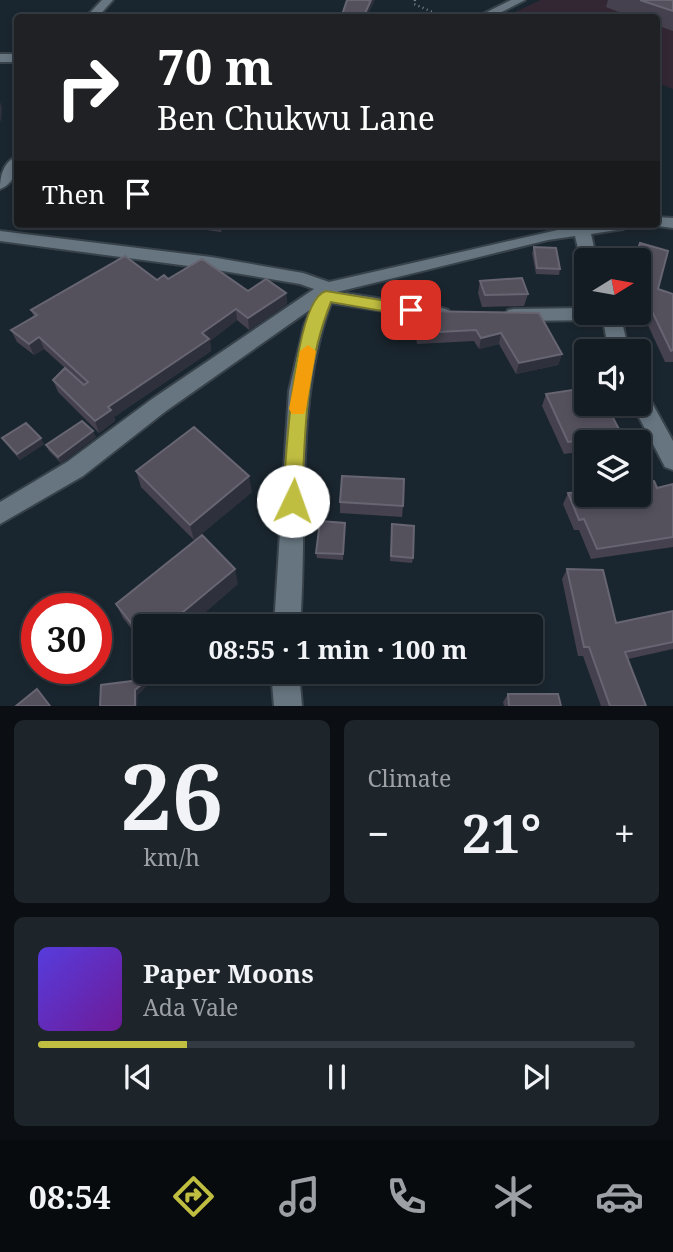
<!DOCTYPE html>
<html lang="en">
<head>
<meta charset="utf-8">
<style>
	body { margin:0; font-family:"Noto Serif",serif; background:#1d252b; color:#f1f3f6; height:100vh; display:flex; flex-direction:column; font-size:26px; white-space:nowrap }
	* { box-sizing:border-box; margin:0 }
	p { font-size:23px; color:#9da1a6 }
	.icon { flex:none; width:38px; height:38px; fill:none; stroke:currentColor; stroke-width:2; stroke-linecap:round; stroke-linejoin:round }
	.map { position:relative; height:706px; overflow:hidden }
	.panel { display:flex; flex-direction:column; gap:14px; padding:14px; background:#0b0f13; flex:1 }
	.panel>* { flex:none }
	.guide { position:absolute; left:14px; top:14px; width:646px; height:214px; border-radius:7px; box-shadow:0 4px 10px #0003,0 0 0 2px #333a41; background:#202124; color:#fff; overflow:hidden }
	.needle { width:46px; rotate:79deg }
	.tools { position:absolute; left:574px; top:248px; display:grid; gap:14px }
	.tools a { display:grid; place-items:center; width:77px; height:77px; border-radius:7px; background:#141c23; box-shadow:0 4px 10px #0003,0 0 0 2px #333a41; font-size:35px }
	.speed { position:absolute; left:21px; top:593px; display:flex; gap:14px; font-size:35px; font-weight:700; text-align:center }
	.speed>* { display:grid; place-content:center; width:91px; height:91px; border-radius:50%; background:#141c23; box-shadow:0 4px 10px #0003,0 0 0 2px #333a41; line-height:1 }
	.speed .limit { border:10px solid #d22; background:#fff; color:#111 }
	.pin { position:absolute; display:grid; place-items:center; width:60px; height:60px; color:#fff; margin:-30px; border-radius:14px; box-shadow:0 4px 10px #0006 }
	.me { position:absolute; width:77px; margin:-38px; rotate:3deg; stroke-linejoin:round; filter:drop-shadow(0 0 5px #0008) }
	.turn { display:flex; align-items:center; gap:24px; height:147px; padding:0 28px; font-size:32px }
	.turn .icon { width:91px; height:91px; stroke-width:2.5 }
	.turn b { display:block; font-size:49px; line-height:60px }
	.then { display:flex; align-items:center; height:66px; padding:0 28px; background:#0003; gap:14px; font-size:26px }
	.big { font-size:52px; font-weight:700; line-height:1.1 }
	.panel .card { flex:1; display:flex; flex-direction:column; justify-content:center; gap:10px; min-width:0; padding:0 24px; border-radius:10px; background:#1d252b }
	.panel .dial { align-items:center; gap:0 }
	.dial b { font-size:91px; line-height:1 }
	.song { display:flex; align-items:center; gap:21px }
	.cover { width:84px; height:84px; border-radius:10px; background:linear-gradient(135deg,hsl(250 70% 55%),hsl(280 70% 35%)) }
	.played { height:7px; border-radius:4px; background:linear-gradient(90deg,#c0be41 25%,#333a41 25%) }
	.keys { display:flex; justify-content:space-around; direction:ltr }
	.heat { display:flex; justify-content:space-between; align-items:center; font-size:38px; direction:ltr }
	.panel .tiles { flex:1; display:grid; gap:14px; grid-template-columns:1fr 1fr }
	.card:last-child { grid-column:span 2 }
	.trip { position:absolute; left:133px; top:614px; width:410px; height:70px; border-radius:7px; background:#141c23; box-shadow:0 4px 10px #0003,0 0 0 2px #333a41; font-weight:700; line-height:70px; text-align:center }
	.tab-bar { display:flex; height:112px; justify-content:space-around; align-items:center; background:#080b0e; color:#9da1a6 }
	.tab-bar .icon { width:49px; height:49px }
	.tab-bar .active { color:#c0be41 }
	.tab-bar b { font-size:32px; color:#f1f3f6 }
	.map>svg:first-child { display:block }
	.industrial { fill:#332734 }
	.lines { fill:none; stroke-linecap:round; stroke-linejoin:round }
	.street-casing { stroke:#38424a; stroke-width:4 }
	.path { stroke:#7a838b; stroke-width:2.5; stroke-dasharray:1 3.5; stroke-linecap:butt }
	.street { fill:#667580; fill-rule:evenodd }
	.wall { fill:#45414e }
	.shaded-wall { fill:#2e303b }
	.building { fill:#54515d; stroke:#676571; stroke-width:2 }
	.route { fill:#c0be41; stroke:#7d7c2a; stroke-width:2 }
	.slow { fill:#f59e0b }
</style>
</head>
<body>
<div class="map">
<svg width="673" height="706" viewBox="0 0 673 706">
	<rect width="100%" height="100%" fill="#1a262f"/>
	<path class="industrial" d="M541,0H673V89L656,82V18H502Z"/>
	<g class="lines">
		<defs>
			<path id="street" d="M102,0H113L97,18H85Z
				M511,0H525L490,18H475Z
				M0,54H18V62H0Z
				M18,156C18,169 14,184 0,189C0,175 4,161 18,156Z
				M656,217L673,218V228L650,225L656,224Z
				M569,224H631L623,229L591,234L597,261H586V266L581,261L575,236L548,240L337,292L442,308L448,310L451,314L448,318L442,320L331,303C294,401 308,522 300,626H274L289,391L304,326L311,309L166,411L83,476L0,524V502L67,462L152,399L314,289L300,284L211,269L0,241V231L211,257L303,273L329,282L571,227Z
				M586,308V313H620L629,352H609L603,320L514,321L508,320L505,315L508,310L514,309Z
				M639,390L646,392L673,441V470L665,467L632,404H639Z
				M271,672H299L302,706H274Z"/>
		</defs>
		<use href="#street" class="street-casing"/>
		<path class="path" d="M415,0L414,4L446,18"/>
		<use href="#street" class="street"/>
	</g>
	<path class="wall" d="M608,0H673V31L656,25V18H634L606,7Z
		M198,224H225L221,232L198,229Z
		M640,243L658,289L673,294V362H665L646,321L628,316L629,313H639V261H633Z
		M534,247L560,269L559,275L536,274L532,253Z
		M168,279L248,291L286,293L287,304L249,330L237,320L210,341L211,351L114,417L115,421L99,433L58,392L53,380L65,368L44,349L34,355L17,342L11,330L34,317L31,310L157,280Z
		M480,281L528,294L524,306L482,307L478,293Z
		M414,311L539,313L562,354L558,365L516,374L499,344L479,349L474,341L417,344L413,322Z
		M546,394L591,413L622,435L618,443H586V451L564,454L542,406Z
		M96,437L61,463L49,451L46,445Z
		M2,438L44,444L20,460L6,444Z
		M136,471L252,492L194,540L141,487Z
		M673,484V547L591,559L579,530H574L563,504L568,493L657,488Z
		M340,502L403,506L402,517L340,513Z
		M345,523L343,560L317,558L316,553Z
		M392,524L413,558L412,563L390,561Z
		M567,569L616,623L673,611V649L628,659L646,706H601L583,656H578L562,579Z
		M238,584L189,626H145V646L123,618L116,604Z
		M508,694L561,706H504L503,702Z"/>
	<path class="shaded-wall" d="M371,0H375L366,18H363Z
		M0,101L2,108L1,123L0,119Z
		M220,224H225L221,232Z
		M286,293L287,304L249,330L248,318Z
		M236,309L237,320L210,341L211,351L114,417L115,421L99,433L95,421L108,407L202,333Z
		M501,333L499,344L479,349L481,338Z
		M39,337L44,349L34,355L29,344Z
		M562,354L558,365L516,374L519,363Z
		M93,431L96,437L61,463L58,457Z
		M41,438L44,444L20,460L17,454Z
		M249,476L252,492L194,540L190,525Z
		M235,569L238,584L189,626H166Z
		M148,679L150,683L138,695L137,706H135V690Z"/>
	<path class="building" d="M347,0H371L363,18H341Z
		M640,0H673V11Z
		M365,15L408,17L364,18Z
		M640,243L668,251L658,289L673,294V350L671,351L651,309L639,306V283L641,274H639V261H634Z
		M534,247L556,248L560,269L537,268Z
		M125,256L157,280L164,275L168,279L202,259L248,291L266,279L286,293L248,318L236,309L202,333L209,339L108,407L111,410L95,421L53,380L65,368L84,385L88,382L39,337L29,344L11,330L37,315L31,310Z
		M522,278L528,294L485,295L480,281Z
		M414,311L539,313L562,354L519,363L501,333L481,338L476,330L419,333Z
		M579,389L591,413L609,410L622,435L568,442L546,394Z
		M82,421L93,431L58,457L46,445Z
		M26,423L41,438L17,454L2,438Z
		M194,427L249,476L190,525L136,471Z
		M342,476L404,479L403,506L340,502Z
		M654,481L657,488L673,484V537L597,549L584,519L579,520L568,493L586,491V495H639V483Z
		M320,521L345,523L343,554L316,553Z
		M392,524L414,526L413,558L391,556Z
		M202,535L235,569L166,626H145V641L116,604Z
		M567,569L603,570L616,623L673,611V642L625,652L646,706H610L589,647H584Z
		M148,679L135,690V706H100L101,685Z
		M37,689L50,706H16Z
		M508,694H558L561,706H509Z"/>
	<path class="route" d="M326,291L411,305L419,310L411,316L331,302C305,366 305,434 302,501L299,507L293,510L286,507L283,501C285,469 293,300 326,291Z"/>
	<path class="slow" d="M308,345L316,351L306,409L304,414H292L289,409L300,351Z"/>
</svg>
<div class="tools">
<a><svg class="needle" viewBox="-14 -14 28 28"><path d="M0-13l5 13h-10z" fill="#e53935"/><path d="M0 13l5-13h-10z" fill="#9da1a6"/></svg></a>
<a><svg class="icon" aria-label="sound" viewBox="0 0 24 24"><path d="M4 9h4l5-4v14l-5-4H4zM17 9q2 3 0 6"/></svg></a>
<a><svg class="icon" aria-label="layers" viewBox="0 0 24 24"><path d="M12 4l9 5-9 5-9-5zM3 14l9 5 9-5"/></svg></a>
</div>
<div class="speed"><div class="limit">30</div></div>
<div class="pin" style="left:411px;top:310px;background:#d93025"><svg class="icon" aria-label="arrive" viewBox="0 0 24 24"><path d="M6 21V4h12l-3 4 3 4H6"/></svg></div>
<svg class="me" style="left:293px;top:501px" viewBox="-20 -20 40 40"><circle r="19" fill="#fff"/><path d="M0-13L10 11 0 6-10 11z" fill="#c0be41"/></svg>
<div class="trip">08:55 · 1 min · 100 m</div>
<div class="guide">
<div class="turn"><svg class="icon" aria-label="right" viewBox="0 0 24 24"><path d="M7 20v-9h11M14 6l5 5-5 5"/></svg><div><b>70 m</b>Ben Chukwu Lane</div></div>
<div class="then">Then<svg class="icon" aria-label="arrive" viewBox="0 0 24 24"><path d="M6 21V4h12l-3 4 3 4H6"/></svg></div>
</div>
</div>
<section class="panel">
<div class="tiles">
<div class="card dial"><b>26</b><p>km/h</p></div>
<div class="card"><p>Climate</p>
<div class="heat"><a>−</a><b class="big">21°</b><a>+</a></div>
</div>
<div class="card">
<div class="song"><i class="cover"></i><div><b>Paper Moons</b><p>Ada Vale</p></div></div>
<div class="played"></div>
<div class="keys"><svg class="icon" aria-label="previous" viewBox="0 0 24 24"><path d="M18 5L8 12l10 7zM5 5v14"/></svg><svg class="icon" aria-label="pause" viewBox="0 0 24 24"><path d="M8 5v14M16 5v14"/></svg><svg class="icon" aria-label="next" viewBox="0 0 24 24"><path d="M6 5l10 7-10 7zM19 5v14"/></svg></div>
</div>
</div>
</section>
<nav class="tab-bar">
<b>08:54</b>
<svg class="icon active" aria-label="directions" viewBox="0 0 24 24"><path d="M12 3l9 9-9 9-9-9zM9 14v-3h6M13 9l2 2-2 2"/></svg>
<svg class="icon" aria-label="music" viewBox="0 0 24 24"><path d="M9 18V5l10-2v13"/><circle cx="6" cy="18" r="3"/><circle cx="16" cy="16" r="3"/></svg>
<svg class="icon" aria-label="phone" viewBox="0 0 24 24"><path d="M5 4h4l2 5-3 2q2 4 5 5l2-3 5 2v4C11 20 4 13 5 4z"/></svg>
<svg class="icon" aria-label="climate" viewBox="0 0 24 24"><path d="M12 3v18M4 7l16 10M4 17L20 7"/></svg>
<svg class="icon" aria-label="car" viewBox="0 0 24 24"><path d="M5 17H2v-5l4-1 3-4h7l3 4 3 1v5h-3M9 17h6M6 11h13"/><circle cx="7" cy="17" r="2"/><circle cx="17" cy="17" r="2"/></svg>
</nav>
</body>
</html>
